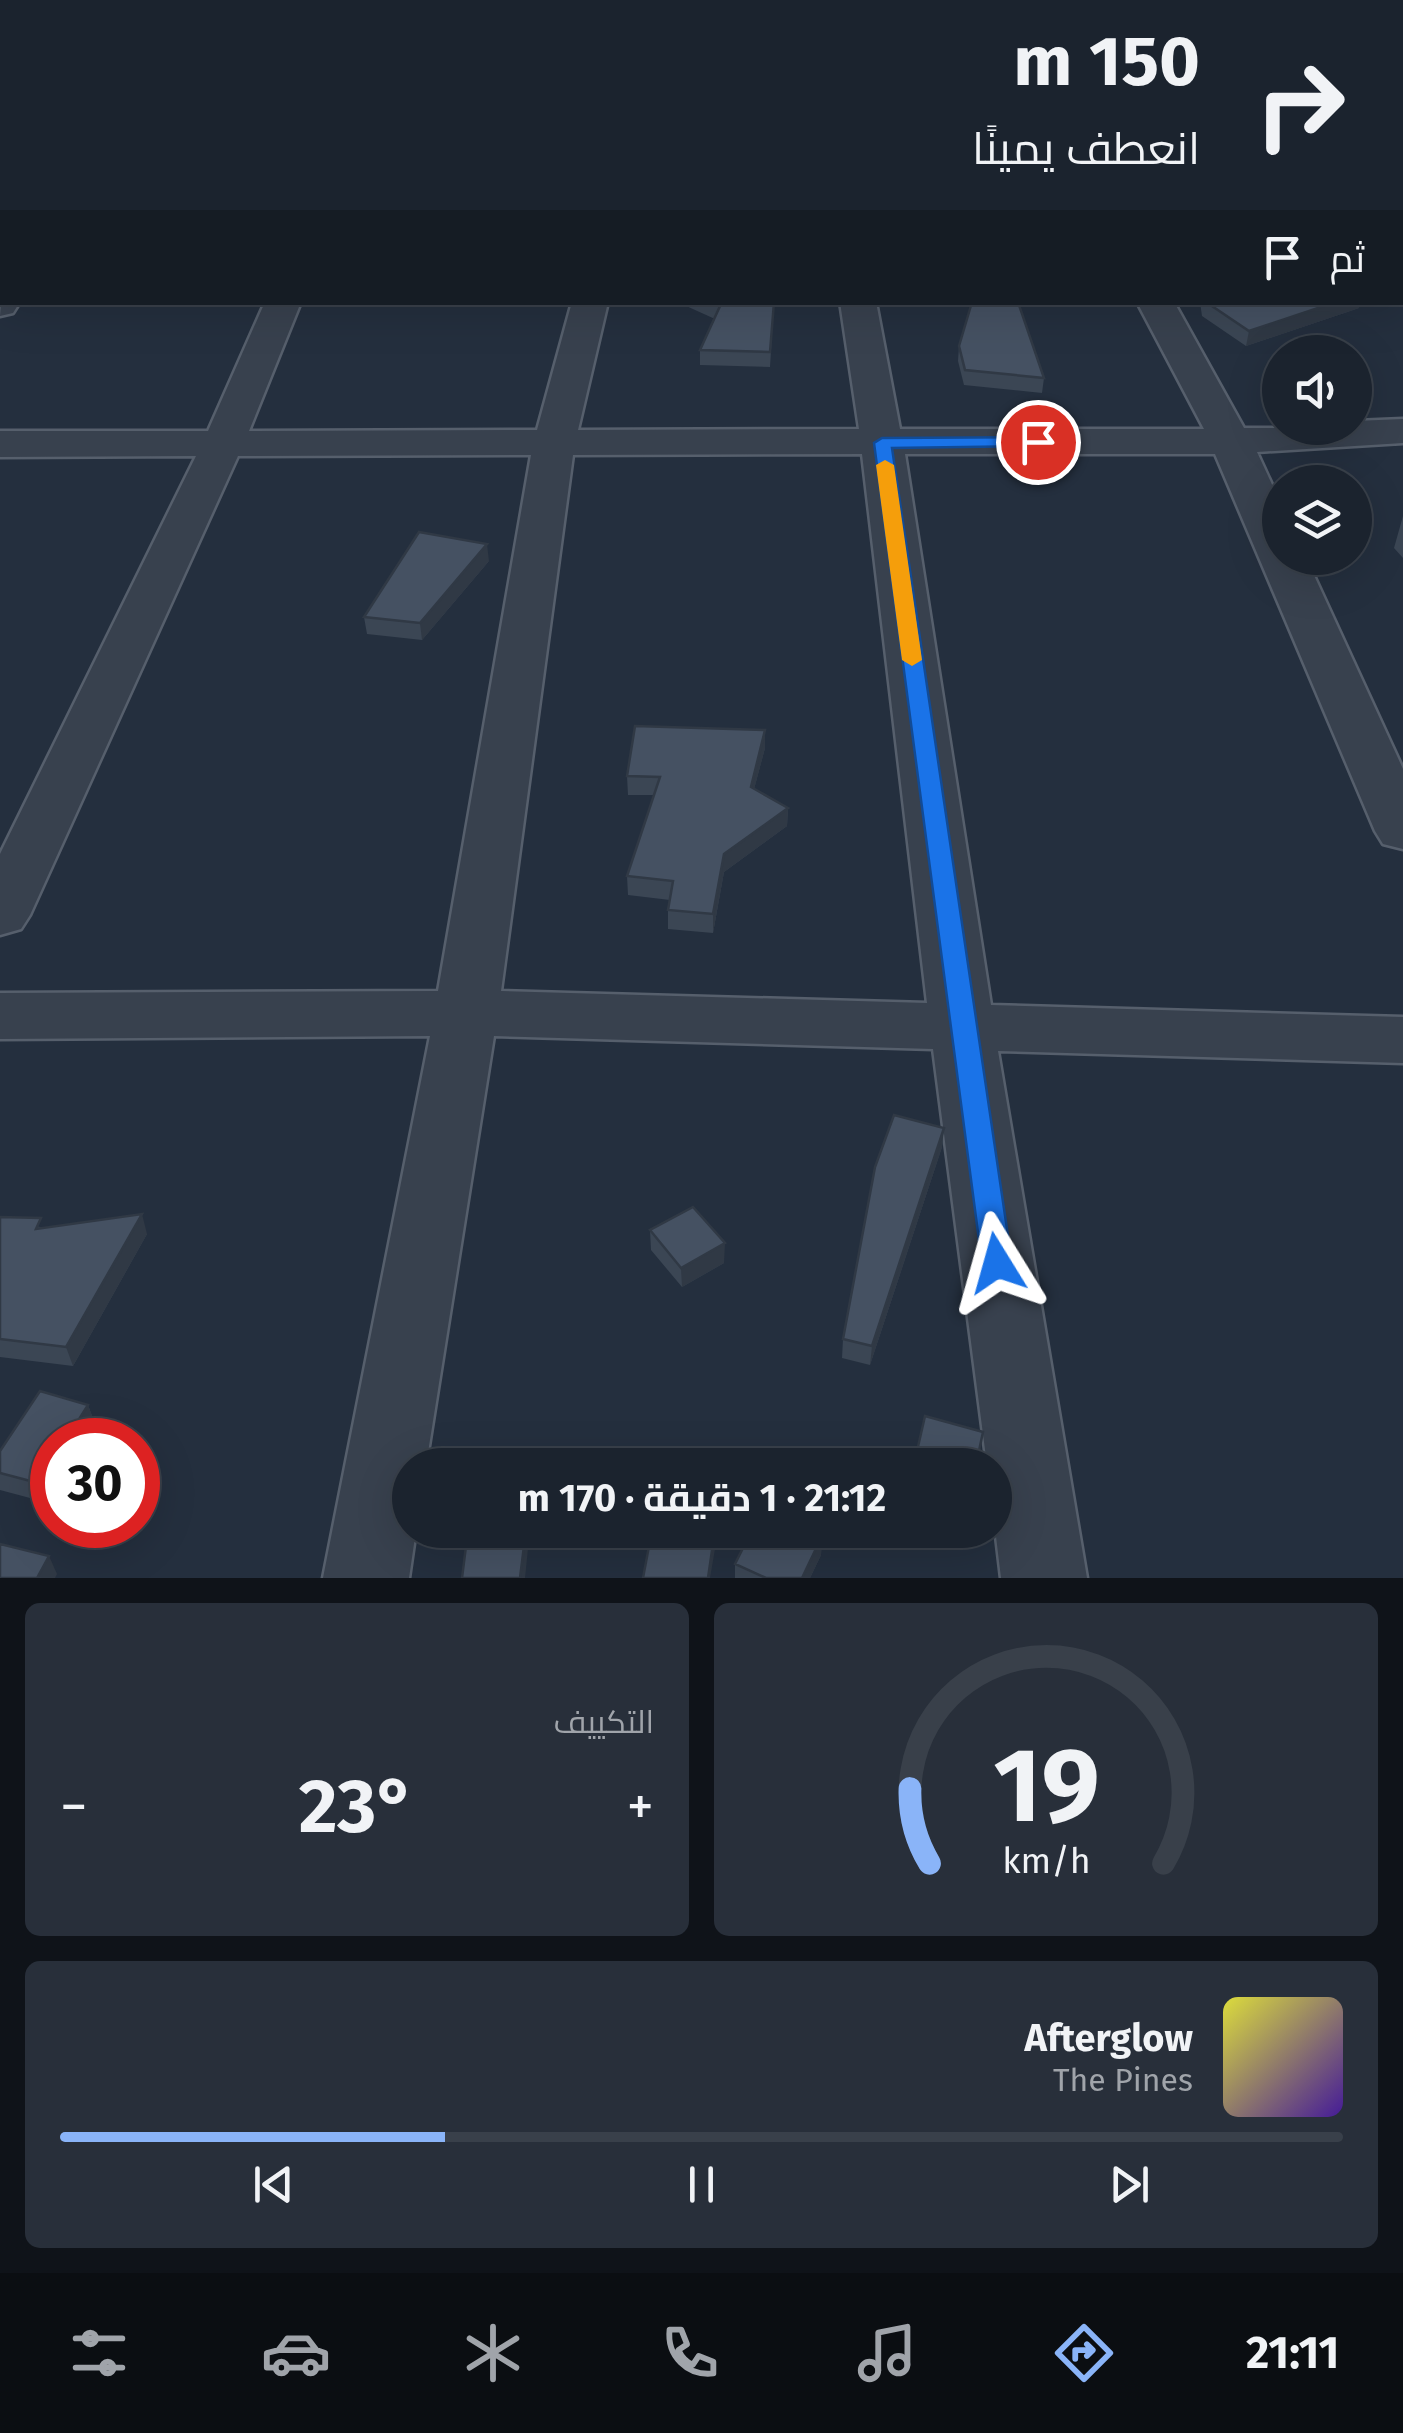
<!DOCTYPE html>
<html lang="ar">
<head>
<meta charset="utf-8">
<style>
	body { margin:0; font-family:"Fira Sans",Cairo,sans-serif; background:#282f3a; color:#f1f3f6; direction:rtl; height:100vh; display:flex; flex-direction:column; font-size:38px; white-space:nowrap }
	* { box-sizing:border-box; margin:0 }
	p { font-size:32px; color:#a0a4aa }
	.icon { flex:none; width:55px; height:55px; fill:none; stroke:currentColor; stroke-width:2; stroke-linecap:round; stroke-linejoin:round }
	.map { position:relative; height:1578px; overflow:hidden; direction:ltr }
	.details { display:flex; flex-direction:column; gap:25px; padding:25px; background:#0f1319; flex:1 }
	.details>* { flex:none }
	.top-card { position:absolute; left:0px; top:0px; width:1405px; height:305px; box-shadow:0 10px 40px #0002,0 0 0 2px #39404a; direction:rtl; background:#1b232e; color:#f1f3f6; overflow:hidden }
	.fabs { position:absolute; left:1262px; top:335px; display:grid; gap:20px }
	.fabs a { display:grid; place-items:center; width:110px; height:110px; border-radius:50%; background:#1b232e; box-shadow:0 10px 40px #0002,0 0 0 2px #39404a; font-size:50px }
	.speed { position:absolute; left:30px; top:1418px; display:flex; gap:20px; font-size:50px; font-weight:700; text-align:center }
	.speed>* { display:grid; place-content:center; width:130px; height:130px; border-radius:50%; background:#1b232e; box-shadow:0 10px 40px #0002,0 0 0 2px #39404a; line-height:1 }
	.speed .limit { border:15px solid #d22; background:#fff; color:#111 }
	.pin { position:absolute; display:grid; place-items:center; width:85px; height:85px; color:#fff; margin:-42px; border:5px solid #fff; border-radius:50%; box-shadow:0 2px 10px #0007 }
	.me { position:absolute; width:110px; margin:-55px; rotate:352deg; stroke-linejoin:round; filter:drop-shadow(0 0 8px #0008) }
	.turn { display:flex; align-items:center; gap:35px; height:210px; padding:0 40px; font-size:45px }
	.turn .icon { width:130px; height:130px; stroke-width:2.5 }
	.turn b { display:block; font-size:70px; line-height:85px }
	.then { display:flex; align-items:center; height:95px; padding:0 40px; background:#0003; gap:20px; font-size:38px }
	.big { font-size:75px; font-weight:700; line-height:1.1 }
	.details .tile { flex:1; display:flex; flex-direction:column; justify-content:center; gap:15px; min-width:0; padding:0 35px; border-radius:15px; background:#282f3a }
	.details .dial { align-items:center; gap:0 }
	.dial svg { height:260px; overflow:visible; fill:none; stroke:#39404a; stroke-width:7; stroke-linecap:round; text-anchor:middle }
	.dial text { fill:#f1f3f6; stroke:none }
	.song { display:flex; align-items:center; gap:30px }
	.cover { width:120px; height:120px; border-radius:15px; background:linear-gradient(135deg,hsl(60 70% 55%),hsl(260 70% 35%)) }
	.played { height:10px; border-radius:5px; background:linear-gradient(90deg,#8ab4f8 30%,#39404a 30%) }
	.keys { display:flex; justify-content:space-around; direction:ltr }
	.heat { display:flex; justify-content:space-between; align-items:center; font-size:55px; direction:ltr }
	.details .tiles { flex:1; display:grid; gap:25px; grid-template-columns:1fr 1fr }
	.tile:last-child { grid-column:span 2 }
	.trip { position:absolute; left:392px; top:1448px; width:620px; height:100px; border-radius:50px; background:#1b232e; box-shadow:0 10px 40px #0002,0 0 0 2px #39404a; font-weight:700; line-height:100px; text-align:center; direction:rtl }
	.tab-bar { display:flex; height:160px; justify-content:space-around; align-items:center; background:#0b0e12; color:#a0a4aa }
	.tab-bar .icon { width:70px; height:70px }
	.tab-bar .current { color:#8ab4f8 }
	.tab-bar b { font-size:45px; color:#f1f3f6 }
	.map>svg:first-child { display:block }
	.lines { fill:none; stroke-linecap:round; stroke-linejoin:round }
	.minor-casing { stroke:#565f6c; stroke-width:5 }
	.major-casing { stroke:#414a57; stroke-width:5 }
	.minor { fill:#38414e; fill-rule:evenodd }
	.major { fill:#56606e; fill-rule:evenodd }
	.wall { fill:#3b4654 }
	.shaded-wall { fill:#303945 }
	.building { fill:#455162; stroke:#303945; stroke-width:2.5 }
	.route { fill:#1a73e8; stroke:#114b97; stroke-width:2.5 }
	.slow { fill:#f59e0b }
</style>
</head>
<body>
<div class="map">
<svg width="1403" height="1578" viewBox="0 0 1403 1578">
	<rect width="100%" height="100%" fill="#242f3e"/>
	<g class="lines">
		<defs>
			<path id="minor" d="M433,0H657L658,1L434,2Z
				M837,0H861L862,2H837Z
				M1073,0H1097L1098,2H1073Z
				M1402,131H1403V149H1402Z
				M0,153H2V171H0Z
				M2,291V302H20L13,313L0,316Z
				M265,302H301L249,431L537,430L572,302H608L578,430L859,429L840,302H876L900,429H1204L1137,302H1174L1244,428H1355V421L1403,419V443L1257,452L1280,502V558H1306L1403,769V849L1383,844L1375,831L1215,454H905L991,1005L1403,1017V1063L998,1051L1087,1578H1001L995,1528V1465H987L933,1049L494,1036L426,1465H410V1530H416L409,1578H323L430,1036L0,1039V993L438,991L531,455L238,456L30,915L21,929L0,935V854L196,456L0,457V431H208ZM862,454L927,1003L501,991L573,455Z"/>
			<path id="major" d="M631,0H661L663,2H632Z
				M1402,263H1403V285H1402Z"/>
		</defs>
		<use href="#minor" class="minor-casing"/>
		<use href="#major" class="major-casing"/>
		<use href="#minor" class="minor"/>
		<use href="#major" class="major"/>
	</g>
	<path class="wall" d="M684,302H774L770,367L700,365V350L715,319L684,305Z
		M1200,302H1360L1359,308L1246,346L1202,316Z
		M959,346L1044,378L1042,393L964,385L958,361Z
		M1403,516V558L1394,548Z
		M489,561L422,640L367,634L364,617Z
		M765,730V748L754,789L788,808L787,826L724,872L713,933L668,929V910L670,900L628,895L627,876L654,795H628L627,776Z
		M944,1128L942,1147L870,1365L842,1358L843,1339Z
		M0,1217L44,1228L147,1234L73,1366L0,1357Z
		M650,1230L724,1263L682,1287L651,1250Z
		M88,1405L95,1424L52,1440V1491L45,1502L0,1490V1451Z
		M822,1536L821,1555L810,1578H735V1564Z"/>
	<path class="shaded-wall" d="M211,0H226L223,2H209Z
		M1336,302H1360L1359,308L1246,346L1249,331Z
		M487,544L489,561L422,640L420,623Z
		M765,730V748L750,805L751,787Z
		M788,808L787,826L724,872L713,933V914L724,854Z
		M944,1128L942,1147L870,1365L872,1346Z
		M142,1214L147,1234L73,1366L66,1347Z
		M725,1243L724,1263L682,1287L681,1268Z
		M88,1405L95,1424L85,1440H66Z
		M52,1460V1491L45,1502L38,1483Z
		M526,1530H528L529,1539L525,1578H520Z
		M715,1530V1549L710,1578H708Z
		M822,1536L821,1555L810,1578H802Z
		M49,1556L57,1574L55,1578H37Z"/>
	<path class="building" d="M0,0H211L209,2H2V26H0Z
		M311,0H490L489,2H312Z
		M1148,0H1370L1378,2H1149Z
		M712,302H774L770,352L700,350L720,306Z
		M972,302H1018L1044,378L965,370L959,346Z
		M1206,302H1336L1249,331Z
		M419,532L487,544L420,623L364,617Z
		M635,726L765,730L751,787L788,808L724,854L713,914L668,910L673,881L627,876L660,777L627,776Z
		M894,1115L944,1128L872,1346L843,1339L875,1167Z
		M693,1207L725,1243L681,1268L650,1230Z
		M142,1214L66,1347L0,1339V1217L41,1218L36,1229Z
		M40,1391L88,1405L66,1440H52V1460L38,1483L0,1473V1451Z
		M925,1416L983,1432L976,1465L914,1464Z
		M468,1530H526L520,1578H462Z
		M652,1530H715L708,1578H643Z
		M752,1530H809L822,1536L802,1578H766L735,1564Z
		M0,1544L49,1556L37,1578H0Z"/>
	<path class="route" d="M1038,437L1044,438V446L892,448L1012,1263L1008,1271L997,1275L987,1271L982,1263L874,443L882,438Z"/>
	<path class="slow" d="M885,460L894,465L922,660L912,666L902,660L876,465Z"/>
</svg>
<div class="fabs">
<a><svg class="icon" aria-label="sound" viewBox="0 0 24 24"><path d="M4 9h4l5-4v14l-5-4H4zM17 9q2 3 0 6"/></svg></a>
<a><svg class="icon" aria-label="layers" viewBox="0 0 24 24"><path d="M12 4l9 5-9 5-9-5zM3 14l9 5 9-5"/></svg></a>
</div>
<div class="speed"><div class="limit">30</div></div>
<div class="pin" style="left:1038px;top:442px;background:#d93025"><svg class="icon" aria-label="arrive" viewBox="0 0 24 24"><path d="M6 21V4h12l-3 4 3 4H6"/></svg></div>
<svg class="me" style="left:997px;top:1263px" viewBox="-20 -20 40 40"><path d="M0-17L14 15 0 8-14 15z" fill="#1a73e8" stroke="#fff" stroke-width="4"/></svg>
<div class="trip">21:12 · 1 دقيقة · 170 m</div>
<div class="top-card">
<div class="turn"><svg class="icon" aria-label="right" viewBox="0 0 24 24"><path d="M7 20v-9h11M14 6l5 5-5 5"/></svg><div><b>150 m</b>انعطف يمينًا</div></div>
<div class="then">ثم<svg class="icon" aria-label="arrive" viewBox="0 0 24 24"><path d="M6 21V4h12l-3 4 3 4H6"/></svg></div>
</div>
</div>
<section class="details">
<div class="tiles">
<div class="tile dial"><svg viewBox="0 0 100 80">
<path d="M14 69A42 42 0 1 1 86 69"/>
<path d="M14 69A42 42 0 0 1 8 46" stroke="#8ab4f8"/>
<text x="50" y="56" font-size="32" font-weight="700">19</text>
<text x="50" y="72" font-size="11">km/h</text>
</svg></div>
<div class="tile"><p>التكييف</p>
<div class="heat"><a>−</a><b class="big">23°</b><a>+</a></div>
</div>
<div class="tile">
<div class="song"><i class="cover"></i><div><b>Afterglow</b><p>The Pines</p></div></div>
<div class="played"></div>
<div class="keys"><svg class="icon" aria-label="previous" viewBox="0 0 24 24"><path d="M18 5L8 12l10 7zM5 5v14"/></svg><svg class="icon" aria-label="pause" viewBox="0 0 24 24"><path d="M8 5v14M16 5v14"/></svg><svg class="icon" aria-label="next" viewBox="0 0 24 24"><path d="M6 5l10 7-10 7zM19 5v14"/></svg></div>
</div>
</div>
</section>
<nav class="tab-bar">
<b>21:11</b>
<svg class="icon current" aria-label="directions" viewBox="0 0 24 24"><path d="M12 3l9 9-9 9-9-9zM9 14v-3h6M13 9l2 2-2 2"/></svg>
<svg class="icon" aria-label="music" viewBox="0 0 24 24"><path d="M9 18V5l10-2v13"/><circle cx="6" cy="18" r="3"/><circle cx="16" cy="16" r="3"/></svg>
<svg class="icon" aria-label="phone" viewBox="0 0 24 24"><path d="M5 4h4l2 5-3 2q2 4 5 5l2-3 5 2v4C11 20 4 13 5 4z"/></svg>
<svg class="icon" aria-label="climate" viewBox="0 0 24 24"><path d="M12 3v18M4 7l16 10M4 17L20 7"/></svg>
<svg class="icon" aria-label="car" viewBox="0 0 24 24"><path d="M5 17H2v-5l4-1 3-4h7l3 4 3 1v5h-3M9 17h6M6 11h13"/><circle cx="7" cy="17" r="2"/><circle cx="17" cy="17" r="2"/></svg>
<svg class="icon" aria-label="filters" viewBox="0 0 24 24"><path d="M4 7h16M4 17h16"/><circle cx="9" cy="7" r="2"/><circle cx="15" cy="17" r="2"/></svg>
</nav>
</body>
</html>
